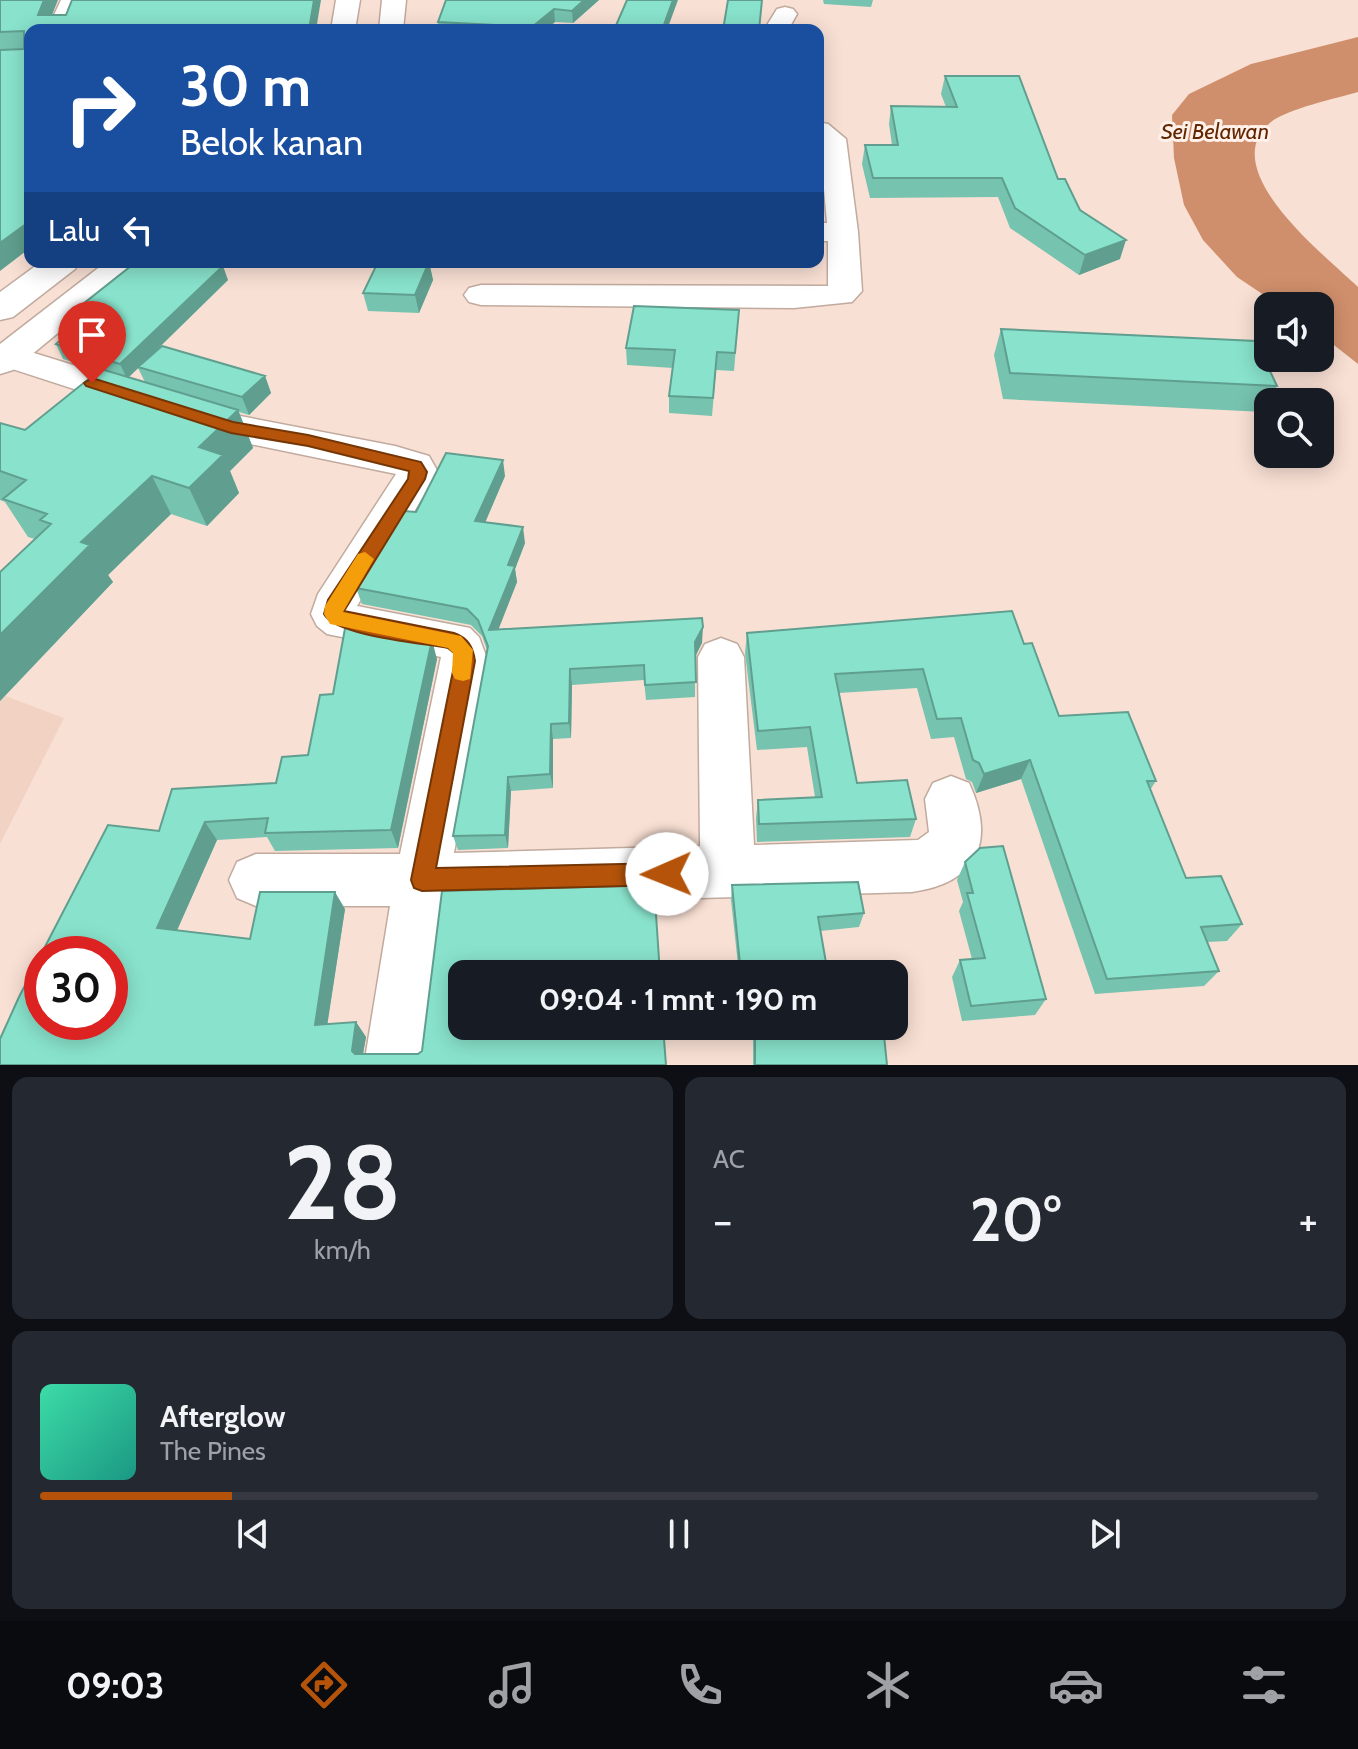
<!DOCTYPE html>
<html lang="id">
<head>
<meta charset="utf-8">
<style>
	body { margin:0; font-family:Cabin,sans-serif; background:#242831; color:#f1f3f6; height:100vh; display:flex; flex-direction:column; font-size:30px; white-space:nowrap }
	* { box-sizing:border-box; margin:0 }
	p { font-size:26px; color:#9ea1a6 }
	.icon { flex:none; width:44px; height:44px; fill:none; stroke:currentColor; stroke-width:2; stroke-linecap:round; stroke-linejoin:round }
	.map { position:relative; height:1065px; overflow:hidden }
	.sheet { display:flex; flex-direction:column; gap:12px; padding:12px; background:#0d0f14; flex:1 }
	.sheet>* { flex:none }
	.top-card { position:absolute; left:24px; top:24px; width:800px; height:244px; border-radius:16px; box-shadow:0 4px 20px #0003; background:#1a4fa0; color:#fff; overflow:hidden }
	.controls { position:absolute; left:1254px; top:292px; display:grid; gap:16px }
	.controls a { display:grid; place-items:center; width:80px; height:80px; border-radius:16px; background:#171b24; box-shadow:0 4px 20px #0003; font-size:40px }
	.speed { position:absolute; left:24px; top:936px; display:flex; gap:16px; font-size:40px; font-weight:700; text-align:center }
	.speed>* { display:grid; place-content:center; width:104px; height:104px; border-radius:50%; background:#171b24; box-shadow:0 4px 20px #0003; line-height:1 }
	.speed .limit { border:12px solid #d22; background:#fff; color:#111 }
	.pin { position:absolute; display:grid; place-items:center; width:68px; height:68px; color:#fff; margin:-82px -34px; border-radius:50% 50% 50% 0; rotate:-45deg; box-shadow:0 0 8px #0007 }
	.pin .icon { rotate:45deg }
	.me { position:absolute; width:88px; margin:-44px; rotate:269deg; stroke-linejoin:round; filter:drop-shadow(0 0 6px #0008) }
	.turn { display:flex; align-items:center; gap:28px; height:168px; padding:0 24px; font-size:36px }
	.turn .icon { width:104px; height:104px; stroke-width:2.5 }
	.turn b { display:block; font-size:56px; line-height:68px }
	.then { display:flex; align-items:center; height:76px; padding:0 24px; background:#0003; gap:16px; font-size:30px }
	.big { font-size:60px; font-weight:800; line-height:1.1 }
	.sheet .card { flex:1; display:flex; flex-direction:column; justify-content:center; gap:12px; min-width:0; padding:0 28px; border-radius:16px; background:#242831 }
	.sheet .dial { align-items:center; gap:0 }
	.dial b { font-size:104px; line-height:1 }
	.song { display:flex; align-items:center; gap:24px }
	.cover { width:96px; height:96px; border-radius:12px; background:linear-gradient(135deg,hsl(160 70% 55%),hsl(170 70% 35%)) }
	.played { height:8px; border-radius:4px; background:linear-gradient(90deg,#b45309 15%,#363941 15%) }
	.keys { display:flex; justify-content:space-around; direction:ltr }
	.heat { display:flex; justify-content:space-between; align-items:center; font-size:44px; direction:ltr }
	.sheet .tiles { flex:1; display:grid; gap:12px; grid-template-columns:1fr 1fr }
	.card:last-child { grid-column:span 2 }
	.trip { position:absolute; left:448px; top:960px; width:460px; height:80px; border-radius:16px; background:#171b24; box-shadow:0 4px 20px #0003; font-weight:800; line-height:80px; text-align:center }
	.dock { display:flex; height:128px; justify-content:space-around; align-items:center; background:#090b0e; color:#9ea1a6 }
	.dock .icon { width:56px; height:56px }
	.dock .selected { color:#b45309 }
	.dock b { font-size:36px; color:#f1f3f6 }
	.map>svg:first-child { display:block }
	.built { fill:#f2d3c3 }
	.water { fill:#d08f6c }
	.lines { fill:none; stroke-linecap:round; stroke-linejoin:round }
	.minor-casing { stroke:#c1aa9e; stroke-width:3 }
	.major-casing { stroke:#c1aa9e; stroke-width:3 }
	.minor { fill:#fff; fill-rule:evenodd }
	.major { fill:#fff; fill-rule:evenodd }
	.wall { fill:#76c3af; fill-rule:evenodd }
	.shaded-wall { fill:#609f8f }
	.building { fill:#89e3cc; stroke:#609f8f; stroke-width:2; fill-rule:evenodd }
	.route { fill:#b45309; stroke:#753606; stroke-width:2 }
	.slow { fill:#f59e0b }
	.labels { text-anchor:middle; stroke-width:6; stroke-linejoin:round; paint-order:stroke }
	.far-water-label { font-size:22px; font-style:italic; fill:#632700; stroke:#fff0e9 }
</style>
</head>
<body>
<div class="map">
<svg width="1358" height="1065" viewBox="0 0 1358 1065">
	<rect width="100%" height="100%" fill="#f9e0d4"/>
	<path class="built" d="M0,694L64,718L0,844Z"/>
	<path class="water" d="M1358,37V92C1337,98 1287,109 1271,122C1213,169 1326,256 1358,287V364L1320,334V306H1280L1237,277L1203,240L1184,205L1174,158L1172,115L1189,94L1251,64Z"/>
	<g class="lines">
		<defs>
			<path id="minor" d="M61,0H83L71,30H47Z
				M785,7L793,9L797,14L788,30H764L777,9Z
				M818,122L828,124L846,139L858,232L862,291L852,302L794,308L481,305L469,302L464,295L469,288L481,285L828,286V241H818V223H827Z
				M8,345L235,415L395,446L429,456L438,472L357,606L470,628L479,637L488,661L454,853L700,846L698,657L705,644L721,638L737,644L744,657L754,845L918,840L929,832L925,799L933,783L951,776L969,783C996,841 978,883 912,892L446,905L426,1065H364L390,906H256L237,898L229,880L237,862L256,854H400L441,657L327,634L317,626L311,614L318,594L396,474L231,440L0,365V347Z"/>
			<path id="major" d="M336,0H360L355,30H331Z
				M382,0H406L403,30H379Z
				M41,262H80L75,269L13,317L0,320V292Z
				M106,262H144L13,370L0,374V344Z"/>
		</defs>
		<use href="#minor" class="minor-casing"/>
		<use href="#major" class="major-casing"/>
		<use href="#minor" class="minor"/>
		<use href="#major" class="major"/>
	</g>
	<path class="wall" d="M0,0L52,15H66L321,0L30,30L0,271Z
		M446,0H599L573,23L555,22L545,30H439L438,22Z
		M823,0H873L871,7L824,4Z
		M945,76L1058,179L1080,210L1120,259L1079,275L1010,228L998,197L870,198L862,164L865,145H892L889,124L891,106L946,107L941,94Z
		M429,262L433,280L419,313L368,311L363,293Z
		M228,280L148,358L265,376L271,393L249,415L239,412L253,448L230,471L239,493L207,526L171,514L108,575L113,582L0,701V572L35,539L28,537L5,502L0,500V423L25,430L99,370L63,359L56,344L89,316L83,304ZM138,368L145,382L128,377Z
		M739,310L734,371L716,370L712,416L669,413V396L673,368L627,365L626,348Z
		M1001,329L1277,386L1264,412L1003,399L994,355Z
		M505,476L485,522L525,543L515,569L517,582L498,629L702,643L695,656V697L646,700L644,680L572,685L571,738L553,739V788L511,791L508,848L458,850L453,836L487,650L482,636L471,625L362,604L356,588L416,512Z
		M747,633L1024,644L1059,716L1156,781L1150,790L1186,878L1242,924L1227,941L1207,942L1219,971L1204,986L1095,994L1021,779L976,793L972,782L966,779L954,737L931,739L917,688L839,693L857,783L916,819L910,837L757,842L756,819L758,800L815,797L807,747L757,750L745,653Z
		M437,659L398,848L275,851L267,837L217,840L177,930L250,939L345,909L327,1024L356,1022L366,1037L363,1054L666,1065H0L159,831L276,783L308,755L333,694Z
		M965,862L1046,999L1035,1015L962,1021L952,977L960,960L972,959L959,911L963,902L957,880Z
		M732,885L864,913L859,927L820,931L828,974H739L731,900Z
		M753,1026H883L887,1065H753Z"/>
	<path class="shaded-wall" d="M44,0H58L46,30L38,15Z
		M314,0H321L316,30H309Z
		M584,0H599L573,23L572,11Z
		M673,0H678L667,30H662Z
		M554,9L555,22L545,30H532V27Z
		M30,221V248L0,271V243Z
		M1126,240L1120,259L1079,275L1085,255Z
		M429,262L433,280L419,313L415,295Z
		M223,266L228,280L127,379L120,364Z
		M265,376L271,393L249,415L242,397Z
		M238,410L253,448L230,471L239,493L207,526L189,488L199,447Z
		M503,460L505,476L479,537L475,521Z
		M152,476L171,514L108,575L113,582L0,701V635L81,542Z
		M523,527L525,543L515,569L517,582L492,646L489,630L508,565Z
		M703,627L702,643L695,657V642Z
		M432,640L437,659L398,848L391,830Z
		M570,669L572,685L571,738L569,723Z
		M551,724L553,739V788L550,774Z
		M1030,760L1021,779L976,793L984,774Z
		M508,777L511,791L508,848L505,835Z
		M205,822L217,840L171,944L157,928Z
		M335,892L345,909L325,1040L315,1025Z
		M356,1022L366,1037L361,1065L352,1051Z"/>
	<path class="building" d="M0,0H44L38,15H66L72,0H314L309,30H30V221L0,243V50L24,49V31L0,32Z
		M446,0H584L572,11L554,9L532,27L438,22Z
		M627,0H673L662,30H614Z
		M728,0H762L759,30H723Z
		M945,76H1019L1058,179H1065L1080,210L1126,240L1085,255L1015,208L1002,178H873L865,145H898L891,106L957,107Z
		M136,262H208L223,266L120,364L56,344L99,307L83,304Z
		M378,262H429L415,295L363,293Z
		M634,306L739,310L735,353L717,352L713,398L669,396L675,350L626,348Z
		M1001,329L1256,341L1277,386L1010,373Z
		M162,346L265,376L242,397L138,367Z
		M101,369L238,410L199,447L223,455L189,488L152,476L81,542L90,545L0,635V572L51,524L40,520L47,514L3,499L26,480L0,471V423L25,430Z
		M446,453L503,460L475,521L523,527L508,565L515,566L489,630L702,618L703,627L695,642L696,682L645,685L644,665L570,669L569,723L551,724L550,774L508,777L505,835L453,836L488,646L478,620L467,609L356,588L404,511L416,512Z
		M1012,611L1024,644L1032,643L1059,716L1128,712L1156,781H1147L1186,878L1221,876L1242,924L1201,927L1219,971L1107,979L1030,760L984,774L979,763L973,760L961,718L937,719L923,669L835,674L857,783L907,780L916,819L759,824L758,800L822,797L810,727L758,731L747,633Z
		M346,623L432,640L391,830L265,833L268,818L205,822L157,928L250,939L260,892H335L315,1025L356,1022L352,1051L355,1054H418L422,1051L442,891L654,885L660,974H462V1026H663L666,1065H0V1039L19,997L108,825L159,831L172,789L276,783L282,757L308,755L320,695L333,694ZM42,954H110V1022H42Z
		M1003,846L1046,999L971,1006L960,960L985,958L967,893H973L965,862L980,848Z
		M858,882L864,913L818,917L828,974H741L732,885Z
		M755,1026H883L887,1065H755Z"/>
	<path class="route" d="M92,378L233,422L308,435L421,462L427,472L425,479L344,611L454,633C468,638 473,647 475,661L436,868L667,863L675,866L679,874L675,882L667,885L422,891L414,888L411,880L455,661L454,653L448,648C422,643 336,636 324,614L328,600L408,479L409,471L308,446L231,433L86,386L84,383Z"/>
	<path class="slow" d="M365,552L374,559L343,612L461,636L473,650L470,679L463,681L455,679L452,673L453,653L448,648L330,624L324,614L325,606L358,554Z"/>
	<g class="labels">
		<g class="far-water-label">
			<text x="1215" y="139">Sei Belawan</text>
		</g>
	</g>
</svg>
<div class="controls">
<a><svg class="icon" aria-label="sound" viewBox="0 0 24 24"><path d="M4 9h4l5-4v14l-5-4H4zM17 9q2 3 0 6"/></svg></a>
<a><svg class="icon" aria-label="search" viewBox="0 0 24 24"><circle cx="10" cy="10" r="6"/><path d="M15 15l6 6"/></svg></a>
</div>
<div class="speed"><div class="limit">30</div></div>
<div class="pin" style="left:92px;top:383px;background:#d93025"><svg class="icon" aria-label="arrive" viewBox="0 0 24 24"><path d="M6 21V4h12l-3 4 3 4H6"/></svg></div>
<svg class="me" style="left:667px;top:874px" viewBox="-20 -20 40 40"><circle r="19" fill="#fff"/><path d="M0-13L10 11 0 6-10 11z" fill="#b45309"/></svg>
<div class="trip">09:04 · 1 mnt · 190 m</div>
<div class="top-card">
<div class="turn"><svg class="icon" aria-label="right" viewBox="0 0 24 24"><path d="M7 20v-9h11M14 6l5 5-5 5"/></svg><div><b>30 m</b>Belok kanan</div></div>
<div class="then">Lalu<svg class="icon" aria-label="left" viewBox="0 0 24 24"><path d="M17 20v-9H6M10 6l-5 5 5 5"/></svg></div>
</div>
</div>
<section class="sheet">
<div class="tiles">
<div class="card dial"><b>28</b><p>km/h</p></div>
<div class="card"><p>AC</p>
<div class="heat"><a>−</a><b class="big">20°</b><a>+</a></div>
</div>
<div class="card">
<div class="song"><i class="cover"></i><div><b>Afterglow</b><p>The Pines</p></div></div>
<div class="played"></div>
<div class="keys"><svg class="icon" aria-label="previous" viewBox="0 0 24 24"><path d="M18 5L8 12l10 7zM5 5v14"/></svg><svg class="icon" aria-label="pause" viewBox="0 0 24 24"><path d="M8 5v14M16 5v14"/></svg><svg class="icon" aria-label="next" viewBox="0 0 24 24"><path d="M6 5l10 7-10 7zM19 5v14"/></svg></div>
</div>
</div>
</section>
<nav class="dock">
<b>09:03</b>
<svg class="icon selected" aria-label="directions" viewBox="0 0 24 24"><path d="M12 3l9 9-9 9-9-9zM9 14v-3h6M13 9l2 2-2 2"/></svg>
<svg class="icon" aria-label="music" viewBox="0 0 24 24"><path d="M9 18V5l10-2v13"/><circle cx="6" cy="18" r="3"/><circle cx="16" cy="16" r="3"/></svg>
<svg class="icon" aria-label="phone" viewBox="0 0 24 24"><path d="M5 4h4l2 5-3 2q2 4 5 5l2-3 5 2v4C11 20 4 13 5 4z"/></svg>
<svg class="icon" aria-label="climate" viewBox="0 0 24 24"><path d="M12 3v18M4 7l16 10M4 17L20 7"/></svg>
<svg class="icon" aria-label="car" viewBox="0 0 24 24"><path d="M5 17H2v-5l4-1 3-4h7l3 4 3 1v5h-3M9 17h6M6 11h13"/><circle cx="7" cy="17" r="2"/><circle cx="17" cy="17" r="2"/></svg>
<svg class="icon" aria-label="filters" viewBox="0 0 24 24"><path d="M4 7h16M4 17h16"/><circle cx="9" cy="7" r="2"/><circle cx="15" cy="17" r="2"/></svg>
</nav>
</body>
</html>
